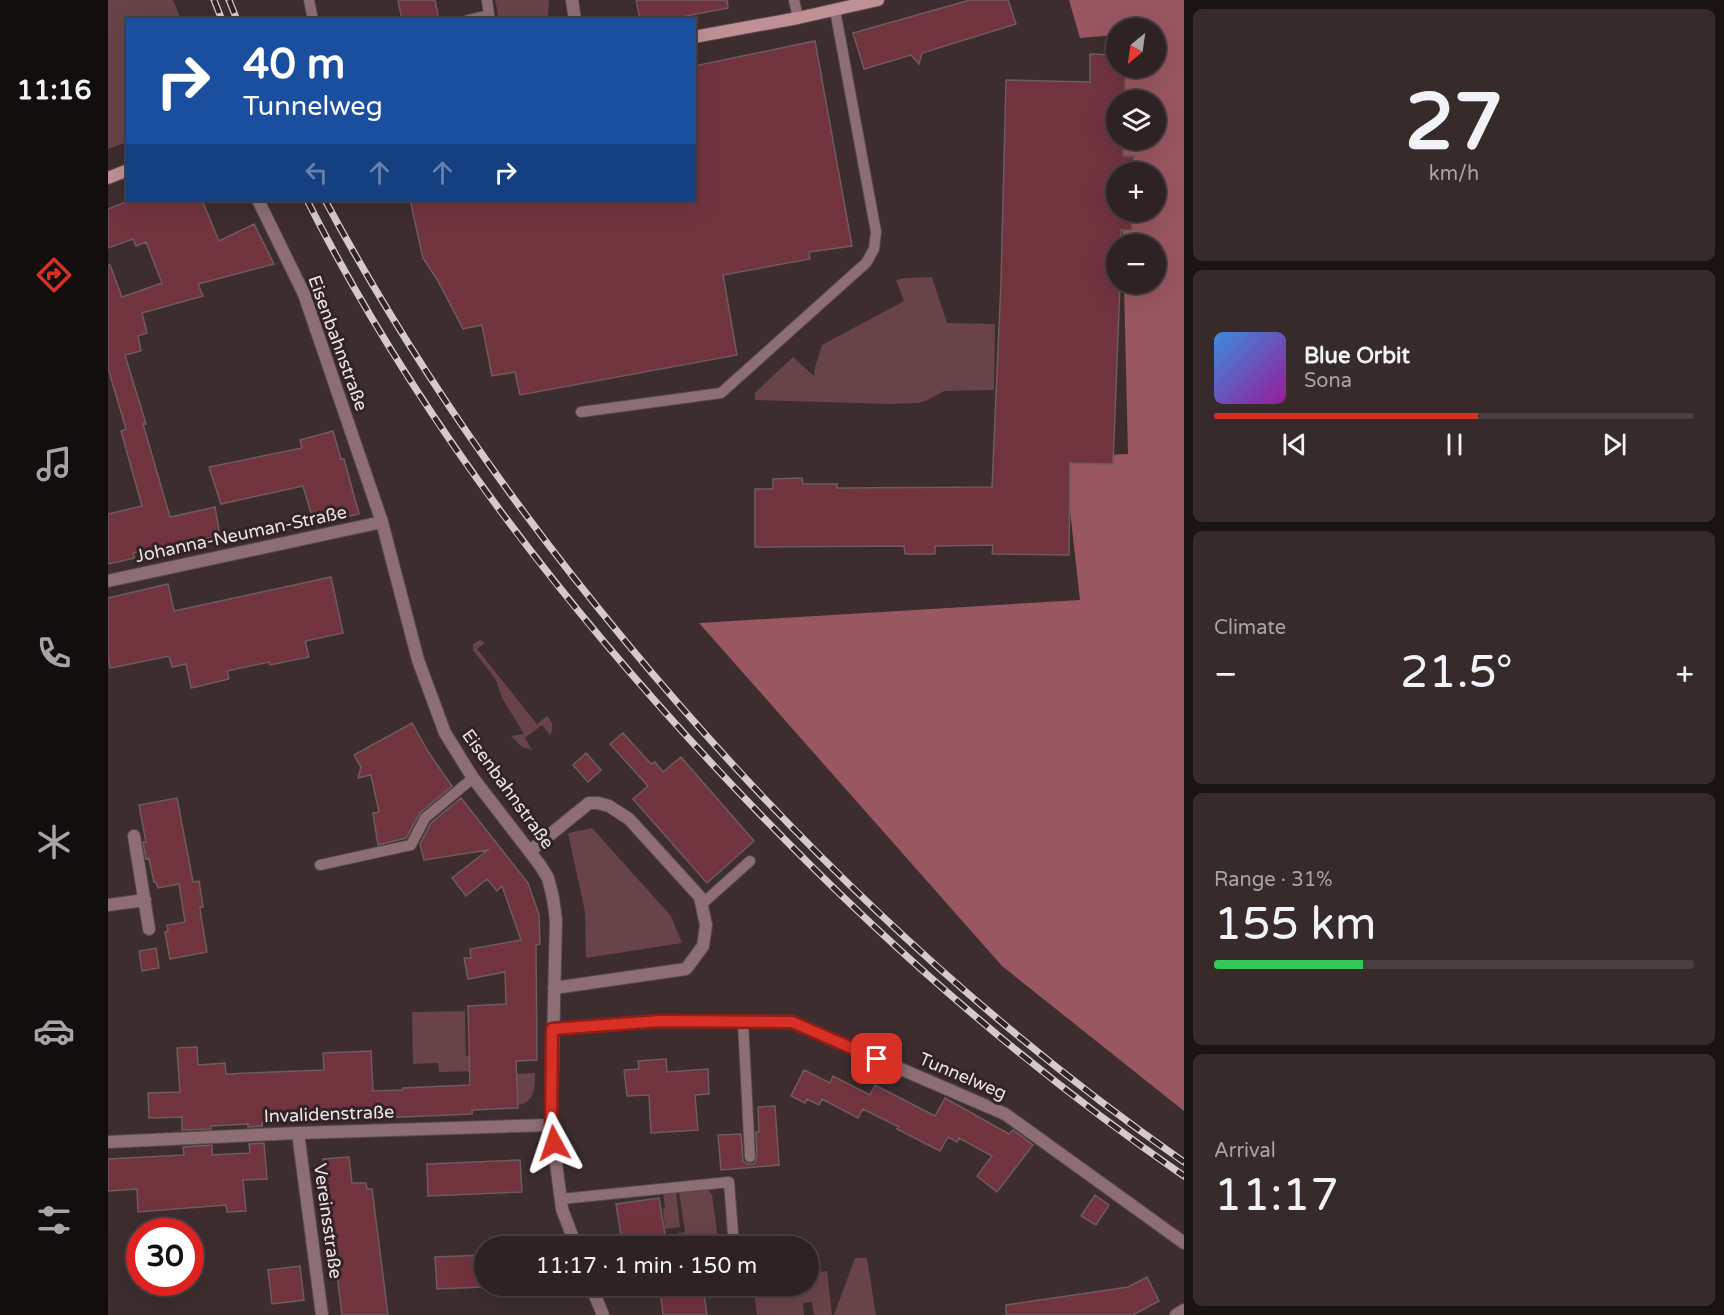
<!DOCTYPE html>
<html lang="en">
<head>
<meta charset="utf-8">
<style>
	body { margin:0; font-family:"Varela Round",sans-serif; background:#362a2b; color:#f1f3f6; height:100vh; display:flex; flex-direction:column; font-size:22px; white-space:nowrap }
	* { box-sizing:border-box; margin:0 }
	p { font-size:20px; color:#a7a4a6 }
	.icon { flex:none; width:33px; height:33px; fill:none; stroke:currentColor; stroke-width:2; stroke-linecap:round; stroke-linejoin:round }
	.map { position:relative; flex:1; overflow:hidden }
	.details { display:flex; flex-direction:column; gap:9px; padding:9px; background:#191313; width:540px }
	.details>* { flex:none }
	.top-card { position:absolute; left:18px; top:18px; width:570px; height:183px; border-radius:0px; box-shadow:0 6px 24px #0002,0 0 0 2px #493f41; background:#1a4fa0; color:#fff; overflow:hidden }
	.needle { width:39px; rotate:209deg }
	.fabs { position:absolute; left:998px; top:18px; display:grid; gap:12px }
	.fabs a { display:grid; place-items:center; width:60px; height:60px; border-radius:50%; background:#2e2223; box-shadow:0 6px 24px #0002,0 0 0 2px #493f41; font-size:30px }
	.speed { position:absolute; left:18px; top:1218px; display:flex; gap:12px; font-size:30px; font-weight:700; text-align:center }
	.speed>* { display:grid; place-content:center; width:78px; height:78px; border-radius:50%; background:#2e2223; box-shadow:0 6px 24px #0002,0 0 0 2px #493f41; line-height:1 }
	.speed .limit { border:9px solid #d22; background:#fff; color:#111 }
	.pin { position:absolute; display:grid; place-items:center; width:51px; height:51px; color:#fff; margin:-26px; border-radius:12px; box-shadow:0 3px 9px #0006 }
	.me { position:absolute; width:66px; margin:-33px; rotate:355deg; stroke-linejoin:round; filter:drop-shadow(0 0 4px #0008) }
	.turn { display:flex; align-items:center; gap:21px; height:126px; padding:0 18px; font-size:27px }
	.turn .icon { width:78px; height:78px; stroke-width:2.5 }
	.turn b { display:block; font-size:42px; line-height:51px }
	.lanes { display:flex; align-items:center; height:57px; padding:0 18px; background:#0003; justify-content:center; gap:30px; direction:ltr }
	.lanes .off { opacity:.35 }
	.big { font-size:45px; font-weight:600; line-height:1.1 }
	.details .tile { flex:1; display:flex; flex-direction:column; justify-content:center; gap:9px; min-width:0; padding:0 21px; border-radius:9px; background:#362a2b }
	.details .dial { align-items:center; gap:0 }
	.dial b { font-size:78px; line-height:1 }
	.song { display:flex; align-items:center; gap:18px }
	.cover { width:72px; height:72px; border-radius:9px; background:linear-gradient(135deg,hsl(210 70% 55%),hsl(300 70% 35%)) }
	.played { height:6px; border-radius:3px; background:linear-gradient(90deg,#d93025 55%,#493f41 55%) }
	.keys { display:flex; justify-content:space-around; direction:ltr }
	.heat { display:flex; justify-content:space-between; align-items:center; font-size:33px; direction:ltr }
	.charge { height:9px; border-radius:4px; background:linear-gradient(90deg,#34c759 31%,#493f41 0) }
	.trip { position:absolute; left:366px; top:1236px; width:345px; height:60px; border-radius:30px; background:#2e2223; box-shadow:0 6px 24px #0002,0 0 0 2px #493f41; font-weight:600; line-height:60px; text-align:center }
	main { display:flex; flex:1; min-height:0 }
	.tab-bar { display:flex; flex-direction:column; width:108px; justify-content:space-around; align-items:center; background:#120e0e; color:#a7a4a6 }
	.tab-bar .icon { width:42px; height:42px }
	.tab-bar .active { color:#d93025 }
	.tab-bar b { font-size:27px; color:#f1f3f6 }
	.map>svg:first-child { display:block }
	.green { fill:#684348 }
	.forest { fill:#985761 }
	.building { fill:#71343f; stroke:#6d5b5d; stroke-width:1.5 }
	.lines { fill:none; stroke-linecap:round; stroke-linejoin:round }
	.lane-casing { stroke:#594a4c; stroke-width:12 }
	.street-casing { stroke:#594a4c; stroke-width:14 }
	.secondary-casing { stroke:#594a4c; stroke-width:14 }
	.lane { stroke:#8d6e72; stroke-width:10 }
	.street { stroke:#8d6e72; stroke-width:12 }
	.secondary { stroke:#bf9095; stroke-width:12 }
	.rail-casing { stroke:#d5cacb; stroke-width:7 }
	.rail { stroke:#322325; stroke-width:4.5; stroke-dasharray:14; stroke-linecap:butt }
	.route-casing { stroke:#8d1f18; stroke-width:15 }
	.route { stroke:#d93025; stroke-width:10 }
	.labels { text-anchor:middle; stroke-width:6; stroke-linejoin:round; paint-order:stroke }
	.street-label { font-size:18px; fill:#ede3e4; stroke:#322325 }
</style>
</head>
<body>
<main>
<nav class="tab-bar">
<b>11:16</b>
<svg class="icon active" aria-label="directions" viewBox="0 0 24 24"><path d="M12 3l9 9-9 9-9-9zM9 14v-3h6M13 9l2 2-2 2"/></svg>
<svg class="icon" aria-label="music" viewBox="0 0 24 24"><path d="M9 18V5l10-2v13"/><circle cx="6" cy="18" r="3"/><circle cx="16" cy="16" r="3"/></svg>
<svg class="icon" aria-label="phone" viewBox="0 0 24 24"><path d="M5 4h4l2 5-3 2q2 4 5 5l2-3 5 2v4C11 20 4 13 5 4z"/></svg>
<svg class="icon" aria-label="climate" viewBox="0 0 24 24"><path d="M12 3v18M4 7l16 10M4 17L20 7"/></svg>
<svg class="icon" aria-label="car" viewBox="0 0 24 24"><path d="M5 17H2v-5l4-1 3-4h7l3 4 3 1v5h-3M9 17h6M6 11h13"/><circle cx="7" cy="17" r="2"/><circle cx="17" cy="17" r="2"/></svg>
<svg class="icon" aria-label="filters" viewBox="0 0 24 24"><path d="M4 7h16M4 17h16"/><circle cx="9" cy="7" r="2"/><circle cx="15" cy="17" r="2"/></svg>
</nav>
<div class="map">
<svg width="1076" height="1315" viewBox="0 0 1076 1315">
	<rect width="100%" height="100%" fill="#3d2d2f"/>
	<path class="green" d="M0,0H65L73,19L20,20L19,142L0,149Z
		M387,0H441L440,19H391Z
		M824,277L839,323L887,324L886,390L836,391L820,400L811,403L782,404L647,400V393L685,357L706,376L707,367L714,345L796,301L788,280L797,278Z
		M372,640L377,643L369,649L429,724L439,716C445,721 446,729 442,735L434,725L417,738L424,750L414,747L403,736L416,734L394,698L388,680L365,650V644Z
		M484,828L563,916L574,943L478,958L477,912L460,833Z
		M357,1011L358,1056H379V1071L331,1072L330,1063L305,1064L304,1012Z
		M427,1073C427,1087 427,1103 410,1105L409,1077H407L406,1074Z
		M600,1189L604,1195L611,1246H572L570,1233L577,1232L571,1192Z
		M568,1191L572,1227L557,1229L555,1209L557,1208L555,1192Z
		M747,1258H759L768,1315H726Z
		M719,1271L724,1315H706L704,1302L695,1303L696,1315H649L645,1286H700L701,1273Z"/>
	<path class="forest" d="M961,0H1076V1111L894,966L591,623L972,600L956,457L1020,454L1016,284H1047V244H1015L1014,212H1047V172H1013L1012,140H1047V100H1011L1010,68H1047V28H1008V35L972,38Z"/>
	<path class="building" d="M290,0H327L331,20H294Z
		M528,0H619L620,8L558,20H532Z
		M862,0H900L908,24L814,53L811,64L803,55L756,69L745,33Z
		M707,41L744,246L701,252L702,259L615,275L629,355L412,395L407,372L384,376L374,325L355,329L330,281L315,258L302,200H586V66Z
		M982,54L1008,55V68H1017V100H1008V140H1016L1015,156H1026L1025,172H1008V212H1024V230H1013V244H1008V284H1012L1005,464L962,463L961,555L884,554L885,545L827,546V554H797L796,546L647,547V489H665V479L694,478L695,484H729V488L884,487L893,281L898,80L982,82Z
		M23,200H94L111,241L146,224L166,264L90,284L95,296L34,313L39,333L30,336L33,351L17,355L38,424H35L62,517L107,507L112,536L25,553L27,558L0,564V514L34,506L13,431L18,429L0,368V265H2L14,297L54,283L38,242L28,246L25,239L0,248V209Z
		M225,431L233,459H236L251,514L212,523L203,513L195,486L113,504L101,467L194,448L192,440Z
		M223,577L235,633L197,641L201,657L162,665L161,662L119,671L121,679L83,688L78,664L64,667L61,656L2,668L0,657V598L60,584L66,611Z
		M304,723L321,753L344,786L312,813L298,838L270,845L265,813L271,812L263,775L250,778L253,767L246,755Z
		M515,733L543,764L547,762L555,772L573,757L646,841L599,883L525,799L540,786L502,744Z
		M478,753L493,770L480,782L465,765Z
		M69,798L85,882L91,881L95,907H92L93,916L99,952L62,959L57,932L60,931L59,925L77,922L71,884L50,888L48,882H46L41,858L38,859L35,842H38L31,805Z
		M353,798L420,883L431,915L432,944L428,945L429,1060L408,1061L410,1108L364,1110V1114L154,1123V1126L140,1127V1124L121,1125L103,1126V1129L74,1130V1117L41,1118L40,1093L72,1092L69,1048L89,1047L90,1065L117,1063L118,1074L216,1070L215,1053L263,1051L265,1091L295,1090V1088L362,1085L360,1006L398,1004L397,972L360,979L356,958H363L362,949L413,940L394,886L389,891L379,879L358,896L344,878L380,850L316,860L312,844L323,823Z
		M48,948L51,968L34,971L31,951Z
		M558,1059L559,1072L600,1069L601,1094L587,1095L590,1130L543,1133L541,1095L519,1096L516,1070L531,1069L530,1061Z
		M696,1070L722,1083L725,1076L762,1095L767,1085L827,1116L837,1098L901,1134L905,1130L925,1145L889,1192L869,1176L884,1156L851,1138L849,1142L840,1137L832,1151L789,1129L791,1127L755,1109L750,1118L714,1099L711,1105L699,1099L697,1103L683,1096Z
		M667,1106L671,1165L613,1170L610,1135L633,1134L635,1161L639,1164H646L649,1157L648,1132H651L650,1107Z
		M156,1143L159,1179L135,1180L138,1211L119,1212L118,1205L30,1212L29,1189L0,1191V1159L76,1155L75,1147L104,1145V1155L142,1153L141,1144Z
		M241,1157L244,1183H258L259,1189H264L280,1315H234L215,1159Z
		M412,1160L414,1192L320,1196L319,1164Z
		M987,1195L1001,1205L988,1225L973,1216Z
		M551,1198L559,1246H524V1241L514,1242L508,1204Z
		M376,1255V1287L329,1289L327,1257Z
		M192,1266L196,1300L164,1304L160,1270Z
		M1039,1277L1051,1301L1025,1315H898V1305L1020,1287Z
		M553,1286H595L599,1315H555L552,1290L554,1289Z"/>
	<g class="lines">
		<defs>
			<path id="lane" d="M201,0L205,20
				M686,0L690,18
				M360,20L381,15L379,0
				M473,412L613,393L758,263L766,249L768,232L727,10
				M212,865L303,845L317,818L365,778
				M594,904L642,861
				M635,1022L642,1157
				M453,1199L621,1182L626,1246"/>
			<path id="street" d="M464,0L467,20
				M150,200L196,294L274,522L310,660L337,733L365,778L432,865L440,878L445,898L448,920L443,1125L454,1209L468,1246
				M0,581L274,522
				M26,836L41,929
				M422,851L481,803H490L501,806L521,819L592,897L598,925L595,946L578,969L446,988
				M0,905L37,900
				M444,1029L552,1021L684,1022L897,1114L1076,1243
				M190,1133L214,1315
				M0,1142L190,1133L443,1125
				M483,1286L495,1315
				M1068,1315L1076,1310"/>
			<path id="secondary" d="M586,37L690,18L770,0
				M0,178L20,170"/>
		</defs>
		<use href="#lane" class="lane-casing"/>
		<use href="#street" class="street-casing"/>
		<use href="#secondary" class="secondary-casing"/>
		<use href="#lane" class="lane"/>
		<use href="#street" class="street"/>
		<use href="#secondary" class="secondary"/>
		<defs>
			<path id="rail" d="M106,0L114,20
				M121,0L129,20
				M199,200C313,426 471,627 647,809C778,945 920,1069 1076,1176
				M217,200C301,357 404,505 518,642C680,838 867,1016 1076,1162"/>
		</defs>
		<use href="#rail" class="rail-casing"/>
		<use href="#rail" class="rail"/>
	</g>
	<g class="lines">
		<defs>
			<path id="route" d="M446,1143L443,1125L444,1029L552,1021L684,1022L769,1059"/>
		</defs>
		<use href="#route" class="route-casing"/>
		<use href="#route" class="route"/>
	</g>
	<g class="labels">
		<g class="street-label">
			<text transform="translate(230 343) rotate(70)" y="6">Eisenbahnstraße</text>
			<text transform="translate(133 534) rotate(-12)" y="6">Johanna-Neuman-Straße</text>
			<text transform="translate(400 789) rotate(54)" y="6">Eisenbahnstraße</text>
			<text transform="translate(855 1076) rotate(23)" y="6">Tunnelweg</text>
			<text transform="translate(221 1114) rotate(-2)" y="6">Invalidenstraße</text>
			<text transform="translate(220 1221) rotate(82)" y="6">Vereinsstraße</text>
		</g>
	</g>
</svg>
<div class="fabs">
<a><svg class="needle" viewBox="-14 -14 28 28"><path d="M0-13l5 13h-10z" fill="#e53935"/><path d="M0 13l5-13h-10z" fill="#a7a4a6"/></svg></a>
<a><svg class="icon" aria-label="layers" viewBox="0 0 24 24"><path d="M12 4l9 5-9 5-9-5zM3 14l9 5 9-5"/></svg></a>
<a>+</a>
<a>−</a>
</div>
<div class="speed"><div class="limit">30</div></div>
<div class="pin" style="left:769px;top:1059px;background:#d93025"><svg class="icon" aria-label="arrive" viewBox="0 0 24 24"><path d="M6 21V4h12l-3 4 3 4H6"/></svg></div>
<svg class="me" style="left:446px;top:1143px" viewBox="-20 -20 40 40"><path d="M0-17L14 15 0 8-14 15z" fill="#d93025" stroke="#fff" stroke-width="4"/></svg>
<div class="trip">11:17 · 1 min · 150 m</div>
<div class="top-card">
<div class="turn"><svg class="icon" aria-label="right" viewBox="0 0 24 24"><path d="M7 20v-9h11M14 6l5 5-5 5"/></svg><div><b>40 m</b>Tunnelweg</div></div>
<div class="lanes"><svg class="icon off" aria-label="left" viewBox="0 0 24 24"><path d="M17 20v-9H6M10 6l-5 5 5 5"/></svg><svg class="icon off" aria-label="ahead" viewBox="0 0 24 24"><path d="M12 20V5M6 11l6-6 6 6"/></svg><svg class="icon off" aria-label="ahead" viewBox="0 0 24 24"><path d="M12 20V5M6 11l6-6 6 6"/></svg><svg class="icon" aria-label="right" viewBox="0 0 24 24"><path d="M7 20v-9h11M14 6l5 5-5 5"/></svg></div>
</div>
</div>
<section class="details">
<div class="tile dial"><b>27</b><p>km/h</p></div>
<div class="tile">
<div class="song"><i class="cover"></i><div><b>Blue Orbit</b><p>Sona</p></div></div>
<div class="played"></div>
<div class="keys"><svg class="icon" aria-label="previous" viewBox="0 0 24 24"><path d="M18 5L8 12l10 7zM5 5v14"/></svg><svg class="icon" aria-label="pause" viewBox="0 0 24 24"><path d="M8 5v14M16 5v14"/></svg><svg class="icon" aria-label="next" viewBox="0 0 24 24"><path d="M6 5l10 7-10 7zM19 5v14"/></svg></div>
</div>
<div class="tile"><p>Climate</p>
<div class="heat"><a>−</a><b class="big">21.5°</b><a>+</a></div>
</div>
<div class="tile"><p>Range · 31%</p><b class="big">155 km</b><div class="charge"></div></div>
<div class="tile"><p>Arrival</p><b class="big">11:17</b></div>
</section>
</main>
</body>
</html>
